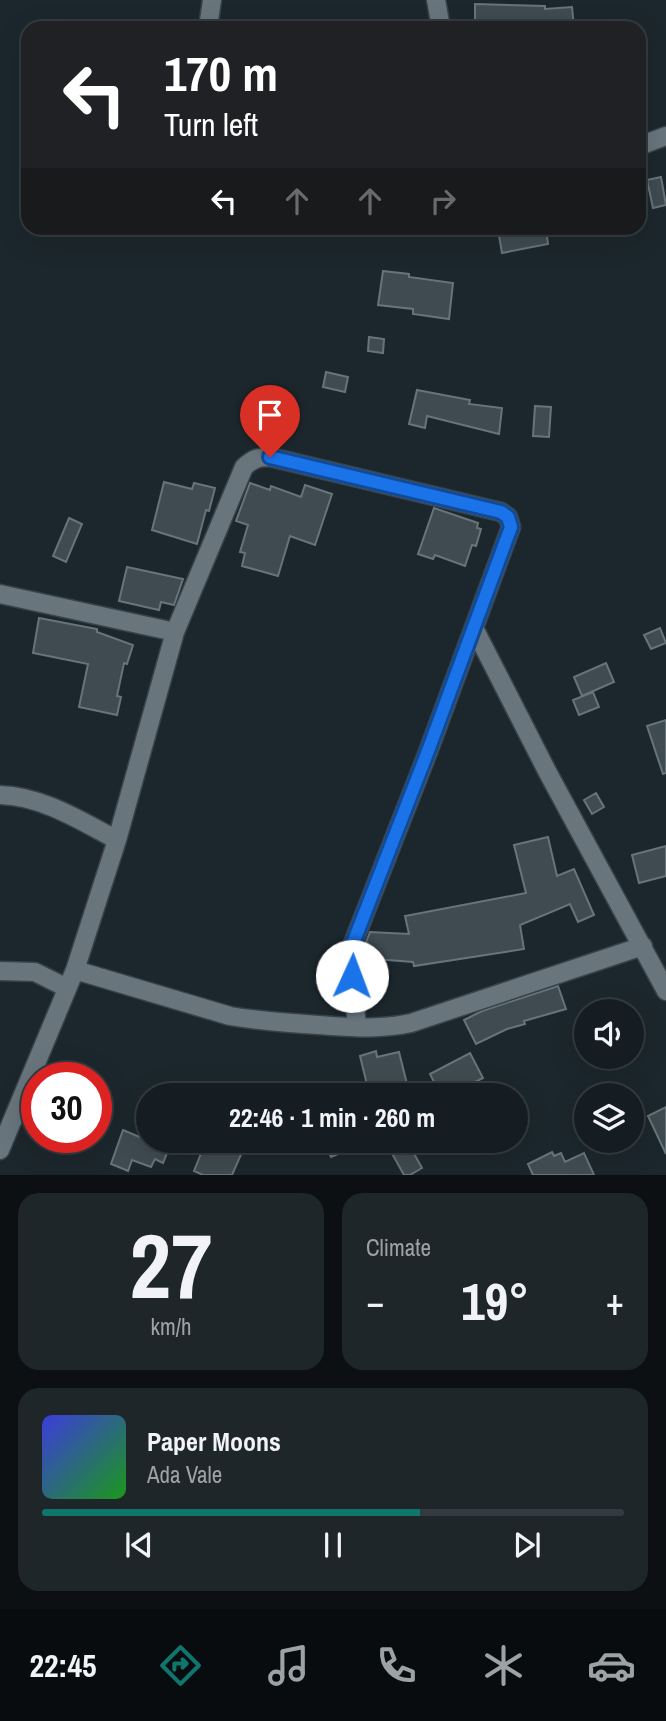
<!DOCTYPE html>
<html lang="en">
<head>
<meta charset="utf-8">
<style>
	body { margin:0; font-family:"Archivo Narrow",sans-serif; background:#1e262a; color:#f1f3f6; height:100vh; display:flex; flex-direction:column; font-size:26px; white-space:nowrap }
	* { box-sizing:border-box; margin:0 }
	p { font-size:23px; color:#9da2a5 }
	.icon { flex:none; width:38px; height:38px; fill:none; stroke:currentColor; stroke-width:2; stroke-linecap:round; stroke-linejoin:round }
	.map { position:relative; height:1175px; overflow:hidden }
	.drawer { display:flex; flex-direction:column; gap:18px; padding:18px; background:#0c1013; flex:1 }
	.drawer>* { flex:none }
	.guide { position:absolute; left:21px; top:21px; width:625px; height:214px; border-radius:21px; box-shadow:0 7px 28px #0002,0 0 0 2px #343b40; background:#202124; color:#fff; overflow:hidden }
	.buttons { position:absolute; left:574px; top:999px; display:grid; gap:14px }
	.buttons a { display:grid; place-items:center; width:70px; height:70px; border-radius:50%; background:#151d22; box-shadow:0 7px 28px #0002,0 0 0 2px #343b40; font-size:35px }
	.speed { position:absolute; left:21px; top:1062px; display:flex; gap:14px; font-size:35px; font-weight:700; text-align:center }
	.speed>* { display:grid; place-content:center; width:91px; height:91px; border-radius:50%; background:#151d22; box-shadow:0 7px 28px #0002,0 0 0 2px #343b40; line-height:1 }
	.speed .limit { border:10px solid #d22; background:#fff; color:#111 }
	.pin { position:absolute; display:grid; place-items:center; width:60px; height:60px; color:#fff; margin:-72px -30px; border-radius:50% 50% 50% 0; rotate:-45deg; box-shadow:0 0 7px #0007 }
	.pin .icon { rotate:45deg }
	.me { position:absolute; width:77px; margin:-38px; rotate:2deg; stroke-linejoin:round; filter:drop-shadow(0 0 5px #0008) }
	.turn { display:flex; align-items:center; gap:24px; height:147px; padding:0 28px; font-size:32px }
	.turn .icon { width:91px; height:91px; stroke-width:2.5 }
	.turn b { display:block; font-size:49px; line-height:60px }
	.lanes { display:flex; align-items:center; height:66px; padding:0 28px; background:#0003; justify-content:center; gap:35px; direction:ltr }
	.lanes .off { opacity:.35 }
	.big { font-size:52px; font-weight:700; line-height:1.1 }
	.drawer .tile { flex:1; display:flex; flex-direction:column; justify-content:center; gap:10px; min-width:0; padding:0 24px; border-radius:21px; background:#1e262a }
	.drawer .dial { align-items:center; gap:0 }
	.dial b { font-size:91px; line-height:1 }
	.song { display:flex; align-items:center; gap:21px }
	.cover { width:84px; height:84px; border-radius:10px; background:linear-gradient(135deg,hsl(240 70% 55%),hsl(120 70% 35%)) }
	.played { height:7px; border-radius:4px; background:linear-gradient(90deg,#0f766e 65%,#343b40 65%) }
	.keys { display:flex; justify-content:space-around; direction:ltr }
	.heat { display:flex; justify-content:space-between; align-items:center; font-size:38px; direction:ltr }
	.drawer .tiles { flex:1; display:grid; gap:18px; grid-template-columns:1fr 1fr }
	.tile:last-child { grid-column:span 2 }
	.trip { position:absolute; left:136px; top:1083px; width:392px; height:70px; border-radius:35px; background:#151d22; box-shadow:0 7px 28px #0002,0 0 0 2px #343b40; font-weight:700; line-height:70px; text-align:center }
	.menu { display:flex; height:112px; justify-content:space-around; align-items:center; background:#080c0e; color:#9da2a5 }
	.menu .icon { width:49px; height:49px }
	.menu .active { color:#0f766e }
	.menu b { font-size:32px; color:#f1f3f6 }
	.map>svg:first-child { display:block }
	.building { fill:#3f4b51; stroke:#67747b; stroke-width:2 }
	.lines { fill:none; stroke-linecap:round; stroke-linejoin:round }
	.street-casing { stroke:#394247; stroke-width:21 }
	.street { stroke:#68757d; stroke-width:18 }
	.route-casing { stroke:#114b97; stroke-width:18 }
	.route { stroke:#1a73e8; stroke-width:12 }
</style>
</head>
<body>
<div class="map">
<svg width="666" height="1175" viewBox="0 0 666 1175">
	<rect width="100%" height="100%" fill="#1c272d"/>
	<path class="building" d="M475,4L545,6V9L572,7L574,28L475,23Z
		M661,177L666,205L653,208L647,180Z
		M511,228H546L548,244L502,253L498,230Z
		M383,271L409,274V277L453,283L449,319L413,314V309L378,305Z
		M369,337L384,339L383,353L368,351Z
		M326,372L348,377L345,392L323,387Z
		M417,390L470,400L469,404L502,408L499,434L427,416L425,428L409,424Z
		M535,406L551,407L549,437L533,436Z
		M164,482L192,489L194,483L215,488L209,511L206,510L197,544L152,530Z
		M250,483L270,490L271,486L301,497L305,485L332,494L315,545L290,536L278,576L242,566L245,553L240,552L248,525L236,521Z
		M434,508L478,523L477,528L481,529L476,546L472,545L465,566L435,555L433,559L418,554Z
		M69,518L82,524L66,562L53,556Z
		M127,567L183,579L174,605L161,602L159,610L119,601Z
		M39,618L97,629V632L133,645L127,664L124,663L117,696L121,697L117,715L79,707L88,664L33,653Z
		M660,628L666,643L651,649L644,635Z
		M606,663L614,682L582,696L574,677Z
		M593,692L599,707L579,715L573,700Z
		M666,720V773L663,774L647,726Z
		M596,793L604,807L592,814L584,800Z
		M548,837L557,876L574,869L594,915L578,922L570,904L520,925L524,949L414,966L413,962L362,958V953L370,932L409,934L405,916L526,893L514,845Z
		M666,846V876L639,883L632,855Z
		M558,986L566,1009L524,1021L525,1024L507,1029L476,1044L464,1020L482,1011Z
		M376,1051L377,1057L399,1052L407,1084L369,1093L360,1056Z
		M470,1053L483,1078L467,1086L472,1096H441L430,1074Z
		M666,1107V1154L648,1116Z
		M123,1130L149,1141H172L163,1163L155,1159L151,1167L132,1160L128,1171L111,1164Z
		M206,1141H247L232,1175H203L194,1171Z
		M324,1141H370L331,1157Z
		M385,1141H407L422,1168L410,1175H404Z
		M552,1152L554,1156L561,1153L565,1162L584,1153L594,1175H533L528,1164Z"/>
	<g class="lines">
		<defs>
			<path id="street" d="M436,0L441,28
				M208,28L212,0
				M639,146L666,136
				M0,594L175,632
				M474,628L548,773L666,991
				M0,795C42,796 81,821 117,840
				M75,970L230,1016C259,1021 288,1023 318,1025C350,1027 379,1030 411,1023L643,946
				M0,971L35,972L67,988
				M0,1150L75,970L117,840L175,632L244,467C253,459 258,457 270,457L501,512L508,517L511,527L428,752L350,951L357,1027"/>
		</defs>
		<use href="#street" class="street-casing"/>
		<use href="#street" class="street"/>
	</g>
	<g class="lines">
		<defs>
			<path id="route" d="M270,457L501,512L508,517L511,527L428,751L350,951L352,976"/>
		</defs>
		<use href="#route" class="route-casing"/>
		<use href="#route" class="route"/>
	</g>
</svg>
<div class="buttons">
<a><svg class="icon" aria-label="sound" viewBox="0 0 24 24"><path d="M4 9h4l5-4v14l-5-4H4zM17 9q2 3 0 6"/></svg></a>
<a><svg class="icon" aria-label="layers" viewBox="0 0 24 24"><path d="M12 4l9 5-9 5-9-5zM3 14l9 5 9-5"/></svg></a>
</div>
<div class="speed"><div class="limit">30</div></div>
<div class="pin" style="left:270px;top:457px;background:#d93025"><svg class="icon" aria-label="arrive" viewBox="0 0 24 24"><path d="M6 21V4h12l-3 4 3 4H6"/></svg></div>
<svg class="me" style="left:352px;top:976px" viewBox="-20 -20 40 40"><circle r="19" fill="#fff"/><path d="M0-13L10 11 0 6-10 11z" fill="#1a73e8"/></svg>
<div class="trip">22:46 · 1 min · 260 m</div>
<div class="guide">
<div class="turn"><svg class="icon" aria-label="left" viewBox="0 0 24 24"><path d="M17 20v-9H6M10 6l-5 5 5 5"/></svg><div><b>170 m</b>Turn left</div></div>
<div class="lanes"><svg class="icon" aria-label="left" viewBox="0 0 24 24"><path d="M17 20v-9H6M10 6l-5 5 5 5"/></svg><svg class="icon off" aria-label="ahead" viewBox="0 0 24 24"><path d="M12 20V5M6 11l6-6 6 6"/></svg><svg class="icon off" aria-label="ahead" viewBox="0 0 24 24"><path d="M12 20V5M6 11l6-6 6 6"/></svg><svg class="icon off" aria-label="right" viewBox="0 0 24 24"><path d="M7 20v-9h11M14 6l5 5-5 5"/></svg></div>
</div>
</div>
<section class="drawer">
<div class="tiles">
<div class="tile dial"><b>27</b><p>km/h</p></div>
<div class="tile"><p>Climate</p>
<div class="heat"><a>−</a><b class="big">19°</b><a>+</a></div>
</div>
<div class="tile">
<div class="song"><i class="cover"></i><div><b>Paper Moons</b><p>Ada Vale</p></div></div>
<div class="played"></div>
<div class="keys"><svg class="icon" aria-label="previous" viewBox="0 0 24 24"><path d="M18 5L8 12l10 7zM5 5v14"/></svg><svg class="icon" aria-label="pause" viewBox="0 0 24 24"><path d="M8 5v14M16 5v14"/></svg><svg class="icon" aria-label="next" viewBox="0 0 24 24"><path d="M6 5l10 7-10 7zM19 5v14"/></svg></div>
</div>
</div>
</section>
<nav class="menu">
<b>22:45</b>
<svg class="icon active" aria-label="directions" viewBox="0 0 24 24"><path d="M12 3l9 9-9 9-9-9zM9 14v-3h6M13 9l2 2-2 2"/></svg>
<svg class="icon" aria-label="music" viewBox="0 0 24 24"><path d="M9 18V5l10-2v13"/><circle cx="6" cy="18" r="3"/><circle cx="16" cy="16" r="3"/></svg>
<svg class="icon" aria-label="phone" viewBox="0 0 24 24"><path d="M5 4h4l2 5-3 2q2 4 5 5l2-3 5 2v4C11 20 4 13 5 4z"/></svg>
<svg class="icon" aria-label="climate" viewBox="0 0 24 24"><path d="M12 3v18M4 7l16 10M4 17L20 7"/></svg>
<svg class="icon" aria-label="car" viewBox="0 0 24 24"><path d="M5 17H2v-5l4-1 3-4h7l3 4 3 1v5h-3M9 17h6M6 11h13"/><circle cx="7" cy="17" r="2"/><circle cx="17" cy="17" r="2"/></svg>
</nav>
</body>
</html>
